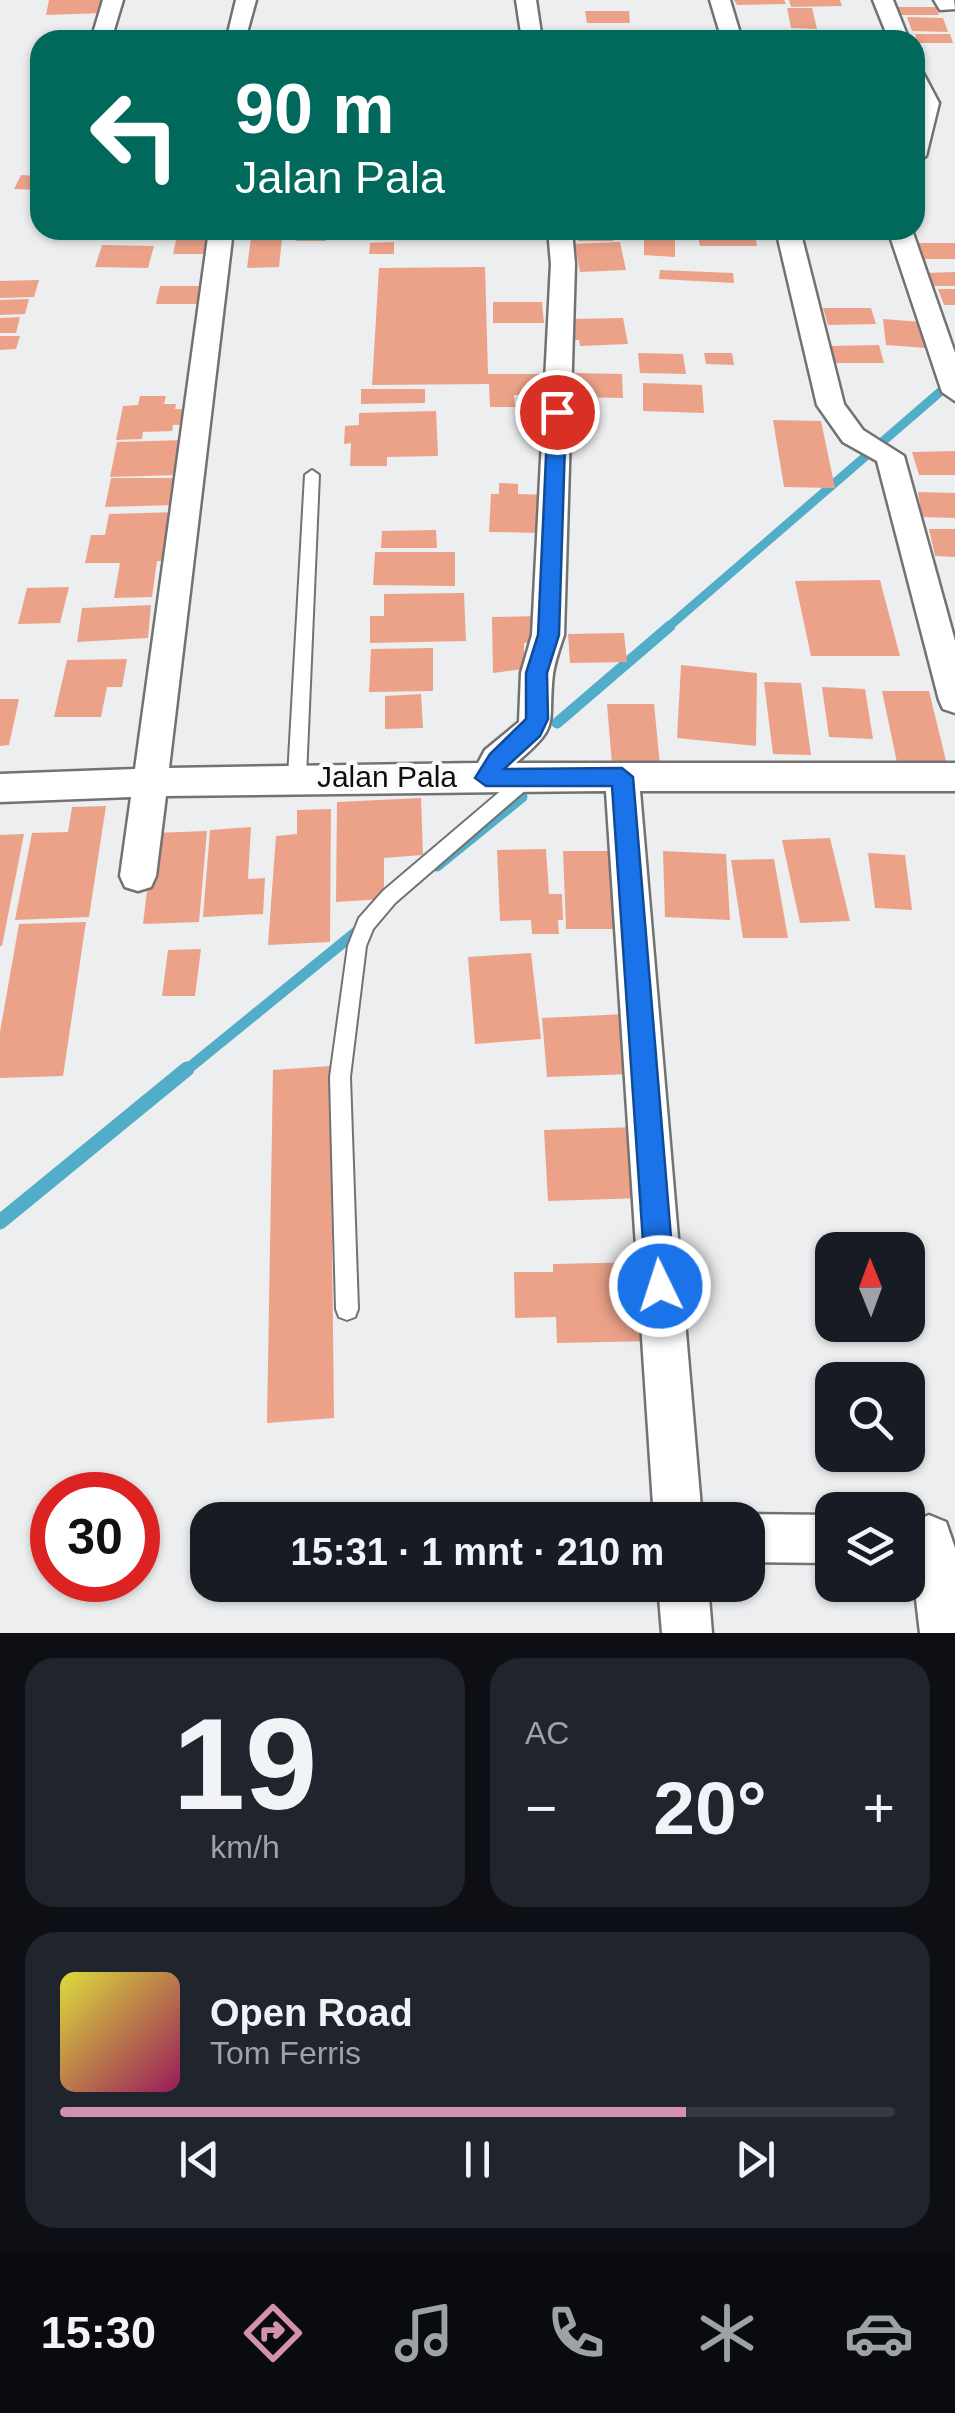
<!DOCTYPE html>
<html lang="id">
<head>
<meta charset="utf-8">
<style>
	body { margin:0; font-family:Helvetica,sans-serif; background:#20242c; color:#f1f3f6; height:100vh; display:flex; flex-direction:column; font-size:38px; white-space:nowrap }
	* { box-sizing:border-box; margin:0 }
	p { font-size:32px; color:#9ea1a6 }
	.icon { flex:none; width:55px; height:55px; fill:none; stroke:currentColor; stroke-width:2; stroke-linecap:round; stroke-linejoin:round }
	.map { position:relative; height:1633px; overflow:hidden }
	.panel { display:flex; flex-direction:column; gap:25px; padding:25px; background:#0d0f14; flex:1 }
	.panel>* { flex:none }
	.hud { position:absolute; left:30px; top:30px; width:895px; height:210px; border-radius:30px; box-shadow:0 2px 8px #0004; background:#00695c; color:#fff; overflow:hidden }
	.needle { width:65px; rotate:359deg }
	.controls { position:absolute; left:815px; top:1232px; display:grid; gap:20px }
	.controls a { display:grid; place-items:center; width:110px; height:110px; border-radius:20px; background:#171b24; box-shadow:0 2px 8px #0004; font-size:50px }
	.speed { position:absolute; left:30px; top:1472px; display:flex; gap:20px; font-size:50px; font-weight:700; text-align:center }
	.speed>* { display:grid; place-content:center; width:130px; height:130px; border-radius:50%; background:#171b24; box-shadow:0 2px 8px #0004; line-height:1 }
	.speed .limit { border:15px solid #d22; background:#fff; color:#111 }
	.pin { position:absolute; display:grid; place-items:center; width:85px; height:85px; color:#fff; margin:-42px; border:5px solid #fff; border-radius:50%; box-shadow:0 2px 10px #0007 }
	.me { position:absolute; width:110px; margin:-55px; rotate:356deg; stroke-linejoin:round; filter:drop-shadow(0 0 8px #0008) }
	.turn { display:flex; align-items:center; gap:35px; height:210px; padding:0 40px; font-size:45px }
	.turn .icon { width:130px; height:130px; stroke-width:2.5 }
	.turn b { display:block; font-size:70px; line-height:85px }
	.big { font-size:75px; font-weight:700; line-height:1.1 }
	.panel .tile { flex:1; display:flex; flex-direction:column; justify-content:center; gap:15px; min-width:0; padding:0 35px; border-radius:30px; background:#20242c }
	.panel .dial { align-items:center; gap:0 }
	.dial b { font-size:130px; line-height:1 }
	.song { display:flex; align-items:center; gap:30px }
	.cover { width:120px; height:120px; border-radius:15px; background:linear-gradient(135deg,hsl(60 70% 55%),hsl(330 70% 35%)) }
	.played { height:10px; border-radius:5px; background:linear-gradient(90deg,#d392ab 75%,#363941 75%) }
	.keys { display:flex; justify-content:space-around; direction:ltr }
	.heat { display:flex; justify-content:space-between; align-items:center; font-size:55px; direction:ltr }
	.panel .tiles { flex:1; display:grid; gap:25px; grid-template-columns:1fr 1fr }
	.tile:last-child { grid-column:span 2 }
	.trip { position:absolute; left:190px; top:1502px; width:575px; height:100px; border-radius:30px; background:#171b24; box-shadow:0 2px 8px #0004; font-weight:700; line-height:100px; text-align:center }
	.tabs { display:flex; height:160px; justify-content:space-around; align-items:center; background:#090b0e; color:#9ea1a6 }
	.tabs .icon { width:70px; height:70px }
	.tabs .active { color:#d392ab }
	.tabs b { font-size:45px; color:#f1f3f6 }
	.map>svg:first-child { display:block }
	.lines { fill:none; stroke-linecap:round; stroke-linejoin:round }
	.stream-far2 { stroke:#52adc9; stroke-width:9 }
	.stream-far1 { stroke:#52adc9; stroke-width:11 }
	.stream { stroke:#52adc9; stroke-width:15 }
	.building { fill:#eca289 }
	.lane-casing { stroke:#727273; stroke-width:4 }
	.street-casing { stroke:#727273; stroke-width:5 }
	.lane { fill:#fff; fill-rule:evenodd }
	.street { fill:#fff; fill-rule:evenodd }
	.route { fill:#1a73e8; stroke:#114b97; stroke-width:2.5 }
	.labels { text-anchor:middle; stroke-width:9; stroke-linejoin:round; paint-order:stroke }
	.street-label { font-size:30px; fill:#0e0e0e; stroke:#fbfbfc }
</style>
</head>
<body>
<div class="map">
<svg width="955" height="1633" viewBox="0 0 955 1633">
	<rect width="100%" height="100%" fill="#edeeef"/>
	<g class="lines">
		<path class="stream-far2" d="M667,628L955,379"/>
		<path class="stream-far1" d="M557,723L670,626
			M437,866L522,797
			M184,1072L361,928"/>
		<path class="stream" d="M0,1222L187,1069"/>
	</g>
	<path class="building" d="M49,0H107L104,13L46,15Z
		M734,0H784L786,4L737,5Z
		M789,0H840L842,6L791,7Z
		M889,7H936L939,15H891Z
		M787,8H812L817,29L791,28Z
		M585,11H629L630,23H587Z
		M907,17L943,18L948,32L912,31Z
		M797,31L823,32L825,40H799Z
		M915,34H950L953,43H918Z
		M21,175L40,176V190L14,189Z
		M168,230H210L209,237H166Z
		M252,230H283L279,267L247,268Z
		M298,230H328L326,241H296Z
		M577,232H613V241H578Z
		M697,232H754L757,246H700Z
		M644,235L675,236V257L644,255Z
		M176,240H212L210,254H173Z
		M394,242V254H369L370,243Z
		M620,242L626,270L580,272L575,244Z
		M913,243H955V259H919Z
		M102,245L154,246L148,268L95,267Z
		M485,267L488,374H543L544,395H514L515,407H490L489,384L372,385L379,268Z
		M660,270L733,273L734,283L659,279Z
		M955,272V286H930L925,273Z
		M39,280L34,297L0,298V281Z
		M160,286H211L208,304H156Z
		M938,289H955V305H944Z
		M29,299L25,314L0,315V300Z
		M493,302H542L544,323H493Z
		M823,308H871L876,324L828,325Z
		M20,317L16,333H0V318Z
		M623,318L628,344L580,346L579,340H572L569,319Z
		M883,319L922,322L926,348L886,345Z
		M0,336H20L16,349L0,350Z
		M879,345L884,363H831L826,346Z
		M638,353L683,354L686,374L640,373Z
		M704,353H732L734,365L706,364Z
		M573,373L622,374L623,398L573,397Z
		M643,383L702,385L704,413L643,411Z
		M361,389H425V403L361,404Z
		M140,396H166L164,404H176L175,409H197L195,424L173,425L172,431L143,432L142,439L116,440L123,406L138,405Z
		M436,411L438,456L387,457V466H350L351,443L344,444L345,426L359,425V413Z
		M773,420L821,421L835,488L784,487Z
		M184,440L179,475L110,477L117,442Z
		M955,451V475H919L912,452Z
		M111,478H179L174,505L105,507Z
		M499,483L518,484V494L547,495V533L489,532L491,494H499Z
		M918,492L955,493V518L922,517Z
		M178,512L172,561H157L152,597L114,598L120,563H85L91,535H105L109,514Z
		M929,529H955V557L935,556Z
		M436,530L437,548H381L382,531Z
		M375,552H455V586L373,585Z
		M880,580L900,656H811L795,581Z
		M69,587L60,623L18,624L27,588Z
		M464,593L466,641L370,643V616H384V594Z
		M151,605L148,638L77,642L82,608Z
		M541,616L540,641L524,643V669L493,673L492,617Z
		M624,633L627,662L570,663L568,634Z
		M433,648V691L369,692L371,649Z
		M127,659L122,687H107L101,717H54L67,660Z
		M681,665L757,673L756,746L677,738Z
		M764,682L801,683L811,755L773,754Z
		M822,687L865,689L873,739L829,737Z
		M882,691H929L949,773L899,772Z
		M421,694L423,728L385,729V696Z
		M0,699H19L9,745L0,746Z
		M607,704H654L660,765L612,764Z
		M421,798L423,855L384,858V899L336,902L337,802Z
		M106,806L89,917L15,920L32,833L68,832L72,807Z
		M331,809L330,942L268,945L276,836L297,834V810Z
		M251,827L248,879L265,878L263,914L203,917L210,830Z
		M207,831L199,922L143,924L154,833Z
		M24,834L2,946H0V835Z
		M830,838L850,921L800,923L782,840Z
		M546,849L549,894H562L563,920H558L559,934H532L531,920L500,921L497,850Z
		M563,851H619L624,929H566Z
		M663,851L726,854L730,920L665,917Z
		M868,853L905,855L912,910L875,908Z
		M774,859L788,938H743L731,860Z
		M86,922L63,1076L0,1078V1032L19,924Z
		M201,949L195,996H162L168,950Z
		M531,953L541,1039L475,1044L468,957Z
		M627,1014L634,1074L547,1077L542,1018Z
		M330,1066L334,1418L267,1423L273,1070Z
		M636,1127L644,1198L548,1201L544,1130Z
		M646,1262L654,1341L557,1343L556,1317L515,1318L514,1272H553V1264Z"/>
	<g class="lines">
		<defs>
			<path id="lane" d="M312,470L319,475L306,777L303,782H291L288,777L305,475Z
				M529,770L535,772L538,777L535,782L395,903L373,929L366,946L350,1077L358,1309L355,1317L347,1320L339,1317L336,1309L330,1077L348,946L359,918L383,891L523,772Z"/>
			<path id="street" d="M103,0H123L111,40H91Z
				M236,0H256L245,40L227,37Z
				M516,0H536L542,40H522Z
				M710,0H730L742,40H722Z
				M873,0H893L909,40H889Z
				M934,0H954L955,9L940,10Z
				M915,69L922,71L939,103L926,156L915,163Z
				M209,230H233L169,768L478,763L485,750L519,722L521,673L532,635L551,264L548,230H572L575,264L564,635C560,647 555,661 553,674C547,727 562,724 516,763H955V791H640L702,1520H654L606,791L166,796L156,876L151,887L138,891L125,887L120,876L131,797L0,802V774L135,769Z
				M776,230H800L844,404L863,430L904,456L955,641V713L943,709L939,700L877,461L843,442L817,405Z
				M888,230H912L955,353V401L942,392Z
				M748,1514L832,1515V1563L748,1562V1520H733Z
				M929,1515L946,1522L955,1548V1633H920L908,1532L912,1522Z
				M658,1585H708L712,1633H662Z"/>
		</defs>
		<use href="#lane" class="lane-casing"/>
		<use href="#street" class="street-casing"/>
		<use href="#lane" class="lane"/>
		<use href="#street" class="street"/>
	</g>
	<path class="route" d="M557,407L566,412L559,635L547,673L548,719L540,736L504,769L622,768L633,777L675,1286L671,1296L660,1300L650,1296L646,1286L612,786H486L475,778L490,754L526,719V673L538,635L548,412Z"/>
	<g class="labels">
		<g class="street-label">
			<text x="387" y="787">Jalan Pala</text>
		</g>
	</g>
</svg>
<div class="controls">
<a><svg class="needle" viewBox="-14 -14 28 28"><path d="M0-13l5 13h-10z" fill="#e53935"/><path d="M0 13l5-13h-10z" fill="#9ea1a6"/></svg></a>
<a><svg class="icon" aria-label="search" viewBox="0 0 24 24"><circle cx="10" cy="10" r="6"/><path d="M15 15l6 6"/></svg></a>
<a><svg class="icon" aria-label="layers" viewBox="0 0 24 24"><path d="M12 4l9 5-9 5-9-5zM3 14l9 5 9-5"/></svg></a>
</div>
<div class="speed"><div class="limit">30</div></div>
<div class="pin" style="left:557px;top:412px;background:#d93025"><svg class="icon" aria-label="arrive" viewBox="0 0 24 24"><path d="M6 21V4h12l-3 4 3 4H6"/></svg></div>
<svg class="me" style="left:660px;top:1286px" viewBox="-20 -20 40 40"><circle r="17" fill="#1a73e8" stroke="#fff" stroke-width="3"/><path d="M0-11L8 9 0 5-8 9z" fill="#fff"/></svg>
<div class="trip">15:31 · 1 mnt · 210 m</div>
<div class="hud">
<div class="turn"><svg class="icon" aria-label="left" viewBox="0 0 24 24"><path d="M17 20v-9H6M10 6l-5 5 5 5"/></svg><div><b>90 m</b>Jalan Pala</div></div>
</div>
</div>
<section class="panel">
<div class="tiles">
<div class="tile dial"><b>19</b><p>km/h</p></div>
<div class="tile"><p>AC</p>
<div class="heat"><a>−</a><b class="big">20°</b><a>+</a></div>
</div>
<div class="tile">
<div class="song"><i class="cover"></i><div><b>Open Road</b><p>Tom Ferris</p></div></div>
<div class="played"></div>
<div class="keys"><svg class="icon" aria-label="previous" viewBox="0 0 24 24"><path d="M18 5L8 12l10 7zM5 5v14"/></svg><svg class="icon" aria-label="pause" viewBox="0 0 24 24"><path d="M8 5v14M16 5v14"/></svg><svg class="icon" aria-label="next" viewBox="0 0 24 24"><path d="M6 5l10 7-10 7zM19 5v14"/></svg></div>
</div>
</div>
</section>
<nav class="tabs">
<b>15:30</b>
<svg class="icon active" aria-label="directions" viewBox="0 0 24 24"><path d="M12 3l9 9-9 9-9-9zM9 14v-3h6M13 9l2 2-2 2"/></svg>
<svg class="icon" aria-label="music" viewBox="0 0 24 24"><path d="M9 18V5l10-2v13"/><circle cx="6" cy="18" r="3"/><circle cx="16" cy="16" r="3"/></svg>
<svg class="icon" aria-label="phone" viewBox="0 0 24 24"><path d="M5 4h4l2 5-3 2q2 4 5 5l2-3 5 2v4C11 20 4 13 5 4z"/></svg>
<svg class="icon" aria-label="climate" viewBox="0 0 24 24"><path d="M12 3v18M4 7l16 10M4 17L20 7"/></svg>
<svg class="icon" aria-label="car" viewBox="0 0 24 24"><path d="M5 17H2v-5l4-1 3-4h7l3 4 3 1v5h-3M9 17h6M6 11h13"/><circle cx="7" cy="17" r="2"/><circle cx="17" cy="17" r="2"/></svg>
</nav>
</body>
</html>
